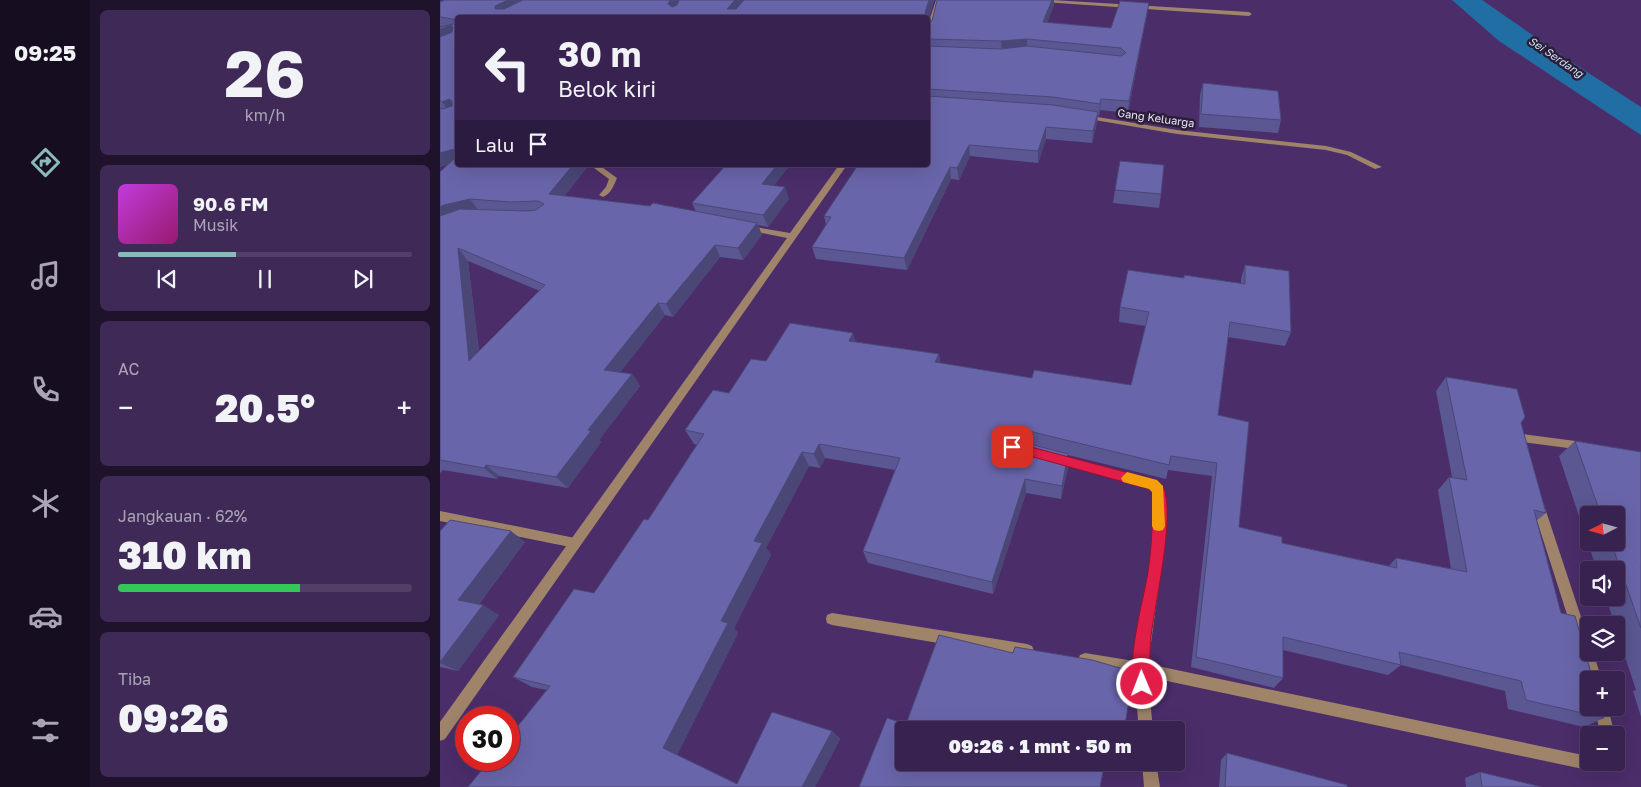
<!DOCTYPE html>
<html lang="id">
<head>
<meta charset="utf-8">
<style>
	body { margin:0; font-family:"Golos Text",sans-serif; background:#3f2a57; color:#f1f3f6; height:100vh; display:flex; flex-direction:column; font-size:19px; white-space:nowrap }
	* { box-sizing:border-box; margin:0 }
	p { font-size:16px; color:#aba4b7 }
	.icon { flex:none; width:28px; height:28px; fill:none; stroke:currentColor; stroke-width:2; stroke-linecap:round; stroke-linejoin:round }
	.map { position:relative; flex:1; overflow:hidden }
	.side { display:flex; flex-direction:column; gap:10px; padding:10px; background:#1f132c; width:350px }
	.side>* { flex:none }
	.banner { position:absolute; left:15px; top:15px; width:475px; height:152px; border-radius:5px; box-shadow:0 5px 20px #0002,0 0 0 1px #523f67; background:#382250; color:#f1f3f6; overflow:hidden }
	.needle { width:32px; rotate:264deg }
	.buttons { position:absolute; left:1140px; top:506px; display:grid; gap:10px }
	.buttons a { display:grid; place-items:center; width:45px; height:45px; border-radius:5px; background:#382250; box-shadow:0 5px 20px #0002,0 0 0 1px #523f67; font-size:25px }
	.speed { position:absolute; left:15px; top:706px; display:flex; gap:10px; font-size:25px; font-weight:700; text-align:center }
	.speed>* { display:grid; place-content:center; width:65px; height:65px; border-radius:50%; background:#382250; box-shadow:0 5px 20px #0002,0 0 0 1px #523f67; line-height:1 }
	.speed .limit { border:8px solid #d22; background:#fff; color:#111 }
	.pin { position:absolute; display:grid; place-items:center; width:42px; height:42px; color:#fff; margin:-21px; border-radius:10px; box-shadow:0 2px 8px #0006 }
	.me { position:absolute; width:55px; margin:-28px; rotate:359deg; stroke-linejoin:round; filter:drop-shadow(0 0 4px #0008) }
	.turn { display:flex; align-items:center; gap:18px; height:105px; padding:0 20px; font-size:22px }
	.turn .icon { width:65px; height:65px; stroke-width:2.5 }
	.turn b { display:block; font-size:35px; line-height:42px }
	.then { display:flex; align-items:center; height:48px; padding:0 20px; background:#0003; gap:10px; font-size:19px }
	.big { font-size:38px; font-weight:800; line-height:1.1 }
	.side .widget { flex:1; display:flex; flex-direction:column; justify-content:center; gap:8px; min-width:0; padding:0 18px; border-radius:8px; background:#3f2a57 }
	.side .dial { align-items:center; gap:0 }
	.dial b { font-size:65px; line-height:1 }
	.song { display:flex; align-items:center; gap:15px }
	.cover { width:60px; height:60px; border-radius:8px; background:linear-gradient(135deg,hsl(290 70% 55%),hsl(320 70% 35%)) }
	.played { height:5px; border-radius:2px; background:linear-gradient(90deg,#8bbbb9 40%,#523f67 40%) }
	.keys { display:flex; justify-content:space-around; direction:ltr }
	.heat { display:flex; justify-content:space-between; align-items:center; font-size:28px; direction:ltr }
	.charge { height:8px; border-radius:4px; background:linear-gradient(90deg,#34c759 62%,#523f67 0) }
	.trip { position:absolute; left:455px; top:721px; width:290px; height:50px; border-radius:5px; background:#382250; box-shadow:0 5px 20px #0002,0 0 0 1px #523f67; font-weight:800; line-height:50px; text-align:center }
	main { display:flex; flex:1; min-height:0 }
	.dock { display:flex; flex-direction:column; width:90px; justify-content:space-around; align-items:center; background:#160e20; color:#aba4b7 }
	.dock .icon { width:35px; height:35px }
	.dock .selected { color:#8bbbb9 }
	.dock b { font-size:22px; color:#f1f3f6 }
	.map>svg:first-child { display:block }
	.water { fill:#216ea5 }
	.lines { fill:none; stroke-linecap:round; stroke-linejoin:round }
	.lane { fill:#a0846a; fill-rule:evenodd }
	.street { fill:#a0846a; fill-rule:evenodd }
	.wall { fill:#5a5792; fill-rule:evenodd }
	.shaded-wall { fill:#4a4777 }
	.building { fill:#6965aa; stroke:#4a4777; fill-rule:evenodd }
	.route { fill:#e11d48; stroke:#92132f }
	.slow { fill:#f59e0b }
	.labels { text-anchor:middle; stroke-width:5; stroke-linejoin:round; paint-order:stroke }
	.far-water-label { font-size:11px; font-style:italic; fill:#cddfee; stroke:#2b1e39 }
	.far-street-label { font-size:11px; fill:#ede3fa; stroke:#2b1e39 }
</style>
</head>
<body>
<main>
<nav class="dock">
<b>09:25</b>
<svg class="icon selected" aria-label="directions" viewBox="0 0 24 24"><path d="M12 3l9 9-9 9-9-9zM9 14v-3h6M13 9l2 2-2 2"/></svg>
<svg class="icon" aria-label="music" viewBox="0 0 24 24"><path d="M9 18V5l10-2v13"/><circle cx="6" cy="18" r="3"/><circle cx="16" cy="16" r="3"/></svg>
<svg class="icon" aria-label="phone" viewBox="0 0 24 24"><path d="M5 4h4l2 5-3 2q2 4 5 5l2-3 5 2v4C11 20 4 13 5 4z"/></svg>
<svg class="icon" aria-label="climate" viewBox="0 0 24 24"><path d="M12 3v18M4 7l16 10M4 17L20 7"/></svg>
<svg class="icon" aria-label="car" viewBox="0 0 24 24"><path d="M5 17H2v-5l4-1 3-4h7l3 4 3 1v5h-3M9 17h6M6 11h13"/><circle cx="7" cy="17" r="2"/><circle cx="17" cy="17" r="2"/></svg>
<svg class="icon" aria-label="filters" viewBox="0 0 24 24"><path d="M4 7h16M4 17h16"/><circle cx="9" cy="7" r="2"/><circle cx="15" cy="17" r="2"/></svg>
</nav>
<section class="side">
<div class="widget dial"><b>26</b><p>km/h</p></div>
<div class="widget">
<div class="song"><i class="cover"></i><div><b>90.6 FM</b><p>Musik</p></div></div>
<div class="played"></div>
<div class="keys"><svg class="icon" aria-label="previous" viewBox="0 0 24 24"><path d="M18 5L8 12l10 7zM5 5v14"/></svg><svg class="icon" aria-label="pause" viewBox="0 0 24 24"><path d="M8 5v14M16 5v14"/></svg><svg class="icon" aria-label="next" viewBox="0 0 24 24"><path d="M6 5l10 7-10 7zM19 5v14"/></svg></div>
</div>
<div class="widget"><p>AC</p>
<div class="heat"><a>−</a><b class="big">20.5°</b><a>+</a></div>
</div>
<div class="widget"><p>Jangkauan · 62%</p><b class="big">310 km</b><div class="charge"></div></div>
<div class="widget"><p>Tiba</p><b class="big">09:26</b></div>
</section>
<div class="map">
<svg width="1201" height="787" viewBox="0 0 1201 787">
	<rect width="100%" height="100%" fill="#4b2d6a"/>
	<path class="water" d="M1012,0H1042L1127,59L1201,107V135L1059,41Z"/>
	<g class="lines">
		<path class="lane" d="M0,511L135,538L139,539L141,543L139,547L135,548L0,521Z"/>
		<path class="street" d="M496,0H500L491,31L488,33V24Z
			M586,0H612L809,12L812,14L809,16L588,1Z
			M645,115L737,130L886,146L911,152L942,167L935,169L907,155L886,150L737,134L643,118L642,117Z
			M150,165H159L177,178C174,185 171,194 163,197L159,195L166,187L169,179Z
			M399,165H407L5,739L0,741V722L347,238L303,229V225L350,233Z
			M1075,433L1143,442L1147,443L1148,446L1147,449L1143,450L1075,441L1071,440L1070,437L1071,434Z
			M617,455L712,479L716,481L724,490L726,517L721,571L708,664L1143,755L1149,753V762H1155L1154,765L1143,769L708,677L713,730H699L694,675L645,667L640,665L638,660L640,655L645,653L694,661C703,606 716,549 713,492L709,488L613,462L612,459L613,456Z
			M1098,500L1102,501L1104,505L1149,641V652H1153L1162,680H1149V681L1148,680L1092,505L1094,501Z
			M392,613L587,644L592,646L594,651L592,656L587,658L392,625L387,623L386,619L387,615Z
			M1154,708H1168L1175,735H1161Z
			M702,762H716L720,787H704Z"/>
	</g>
	<path class="wall" d="M5,0H238L236,6L494,0L488,20V18H18V165L125,196L256,212L252,203L286,165H350L334,185L349,199L328,227L318,225L322,235L303,260L280,257L233,317L225,315L180,372L192,374L200,386L159,440L161,442L128,488L59,476L57,479L3,470L0,473V172L8,164L0,167V27L3,26H0V2ZM28,261L100,291L39,352Z
		M709,3L707,13L688,113L660,110L659,116L658,115L657,123L652,143L606,139L598,163L530,156L519,180L511,179L467,270L376,259L372,247L386,225L384,216L488,165V24L614,5L607,23L671,28Z
		M763,83L841,120L838,133L759,127L760,95Z
		M675,190L721,194L719,208L673,203Z
		M805,265L851,332L845,346L788,337L778,415L799,527L842,543L949,566L956,558L1011,569L998,490L1009,477H1012L996,391L1006,377L1081,423L1106,513L1096,521L1121,613L1164,718L1144,727L1068,709L1065,691L961,665L948,675L843,650V678L834,688L751,667L772,476L728,470L726,479L628,455V468L621,499L586,493L553,594L428,563L423,551L455,470L385,458L380,468L369,466L326,548L331,555L294,628L298,633L237,755L297,784L392,731L400,739L375,787H28L107,690L92,687L73,677L154,593L208,520L257,445L254,444L245,430L326,361L416,342L499,354L500,363L592,378L691,385L706,326L679,322L680,307L743,278L801,284V279Z
		M1135,441L1201,452V717L1193,691L1196,690L1176,630V625H1175L1166,598H1176V570H1157L1119,456ZM1149,515H1176V542H1149Z
		M0,531L85,542L39,604L59,615L18,671L0,667Z
		M787,753L907,787H779L781,760Z
		M1040,772L1102,787H1026L1025,778Z"/>
	<path class="shaded-wall" d="M68,0H94L61,16L55,9V6Z
		M230,0H238L232,15L228,4Z
		M295,0H308L292,18L287,9Z
		M489,0H494L488,20V18H485V13Z
		M612,0H614V5L603,33V22Z
		M709,3L707,13L688,113L689,101Z
		M11,25L17,35L0,43V29Z
		M587,39V49L562,52L561,41Z
		M9,99L17,110L10,113L2,102Z
		M661,99L660,110L659,116L660,104Z
		M658,112L657,123L652,143L653,131Z
		M606,127V139L598,163V151Z
		M529,145L530,156L519,180L517,168Z
		M18,148V162L0,167V153Z
		M133,165H149L117,206L109,194Z
		M337,165H350L326,196L322,184Z
		M510,167L511,179L467,270L464,258Z
		M345,187L349,199L328,227L323,215Z
		M30,199L39,211L0,224V207L4,205Z
		M317,223L322,235L303,260L298,248Z
		M275,245L280,257L233,317L226,304Z
		M18,248L28,261L41,373L29,361Z
		M218,303L225,315L173,382L164,370Z
		M413,333L418,348L409,341Z
		M499,354L501,369L495,362Z
		M192,374L200,386L159,440L161,442L128,488L116,477L148,430Z
		M572,427V441L568,442L564,432L567,428Z
		M379,444L385,458L380,468L374,454Z
		M362,452L369,466L326,548L331,555L294,628L298,633L237,755L223,748L281,621L314,541Z
		M628,454V468L621,499L622,486Z
		M46,465L59,476L57,479L44,468Z
		M585,479L586,493L553,594L552,582Z
		M71,531L85,542L34,610L18,600Z
		M43,605L59,615L18,671L0,663Z
		M392,731L400,739L375,787H362Z"/>
	<path class="building" d="M5,0H68L55,6V9H64L83,0H230L228,4L232,7L237,5L239,0H295L287,9H296L304,0H489L485,13L486,18H18V20L0,17V2Z
		M497,0H612L603,22L671,28L680,1L709,3L689,101L661,99L660,104L613,97L488,89V46L561,49L587,46L681,56L686,53L681,48L587,39L561,41L488,39V24L492,21Z
		M18,23V148L0,153V108L3,109L12,106V101L9,99L2,102L0,101V37L12,32L13,27L11,25L0,29V27Z
		M763,83L838,91L841,120L761,114Z
		M488,96L613,105L658,112L653,131L606,127L598,151L529,145L517,168L510,167L464,258L372,247L391,217L384,216L418,165H488Z
		M18,155V165H133L109,194L210,206L213,203L317,223L298,248L275,245L226,304L218,303L164,370L192,374L148,430L151,431L116,477L46,465L44,468L0,460V216L20,209L86,211L96,210L104,204L98,201L70,202L30,199L4,205L0,207V172ZM18,248L105,285L29,361Z
		M680,161L724,165L721,194L675,190Z
		M286,165H337L322,184L345,187L323,215L252,203Z
		M805,265L849,271L851,332L790,322L778,415L809,422L799,527L842,537V543L957,568L956,558L1027,572L1009,477L1027,480L1006,377L1077,389L1085,417L1081,423L1106,513L1094,510L1121,613L1135,616L1153,680H1149V708H1161L1164,718L1086,700L1081,681L959,652L961,665L843,637V678L756,657L777,463L731,456L729,465L572,427L567,428L564,432L567,438L628,454L622,486L585,479L552,582L423,551L460,458L379,444L374,454L362,452L314,541L322,543L281,621L288,623L223,748L297,784L332,712L392,731L362,787H28L50,760H69V737L110,686L73,677L134,589L154,593L204,519L208,520L264,434L245,430L273,390L289,393L311,359L326,361L350,323L413,333L409,341L499,354L495,362L592,378L594,370L691,385L709,312L680,307L688,270L744,278V275L805,284Z
		M1135,441L1201,452V628L1171,542H1176V515H1161Z
		M10,520L71,531L18,600L43,605L0,662V531Z
		M499,635L573,653L575,647L652,660L694,672L684,730H464V762H665L660,787H419L447,718L466,724Z
		M787,753L907,785V787H785Z
		M1040,772L1102,787H1042Z"/>
	<path class="route" d="M572,442L712,479L723,486C736,514 715,603 711,636C709,649 711,681 707,690L702,692L696,690C685,662 703,603 708,572C712,546 713,519 712,492L709,489L568,450L566,447L568,443Z"/>
	<path class="slow" d="M687,472L717,480L723,486L725,526L723,530L719,531L714,530L712,526V492L709,489L683,482L681,478Z"/>
	<g class="labels">
		<g class="far-water-label">
			<text transform="translate(1116 57) rotate(34)" y="4">Sei Serdang</text>
		</g>
		<g class="far-street-label">
			<text transform="translate(716 118) rotate(8)" y="4">Gang Keluarga</text>
		</g>
	</g>
</svg>
<div class="buttons">
<a><svg class="needle" viewBox="-14 -14 28 28"><path d="M0-13l5 13h-10z" fill="#e53935"/><path d="M0 13l5-13h-10z" fill="#aba4b7"/></svg></a>
<a><svg class="icon" aria-label="sound" viewBox="0 0 24 24"><path d="M4 9h4l5-4v14l-5-4H4zM17 9q2 3 0 6"/></svg></a>
<a><svg class="icon" aria-label="layers" viewBox="0 0 24 24"><path d="M12 4l9 5-9 5-9-5zM3 14l9 5 9-5"/></svg></a>
<a>+</a>
<a>−</a>
</div>
<div class="speed"><div class="limit">30</div></div>
<div class="pin" style="left:572px;top:447px;background:#d93025"><svg class="icon" aria-label="arrive" viewBox="0 0 24 24"><path d="M6 21V4h12l-3 4 3 4H6"/></svg></div>
<svg class="me" style="left:702px;top:684px" viewBox="-20 -20 40 40"><circle r="17" fill="#e11d48" stroke="#fff" stroke-width="3"/><path d="M0-11L8 9 0 5-8 9z" fill="#fff"/></svg>
<div class="trip">09:26 · 1 mnt · 50 m</div>
<div class="banner">
<div class="turn"><svg class="icon" aria-label="left" viewBox="0 0 24 24"><path d="M17 20v-9H6M10 6l-5 5 5 5"/></svg><div><b>30 m</b>Belok kiri</div></div>
<div class="then">Lalu<svg class="icon" aria-label="arrive" viewBox="0 0 24 24"><path d="M6 21V4h12l-3 4 3 4H6"/></svg></div>
</div>
</div>
</main>
</body>
</html>
